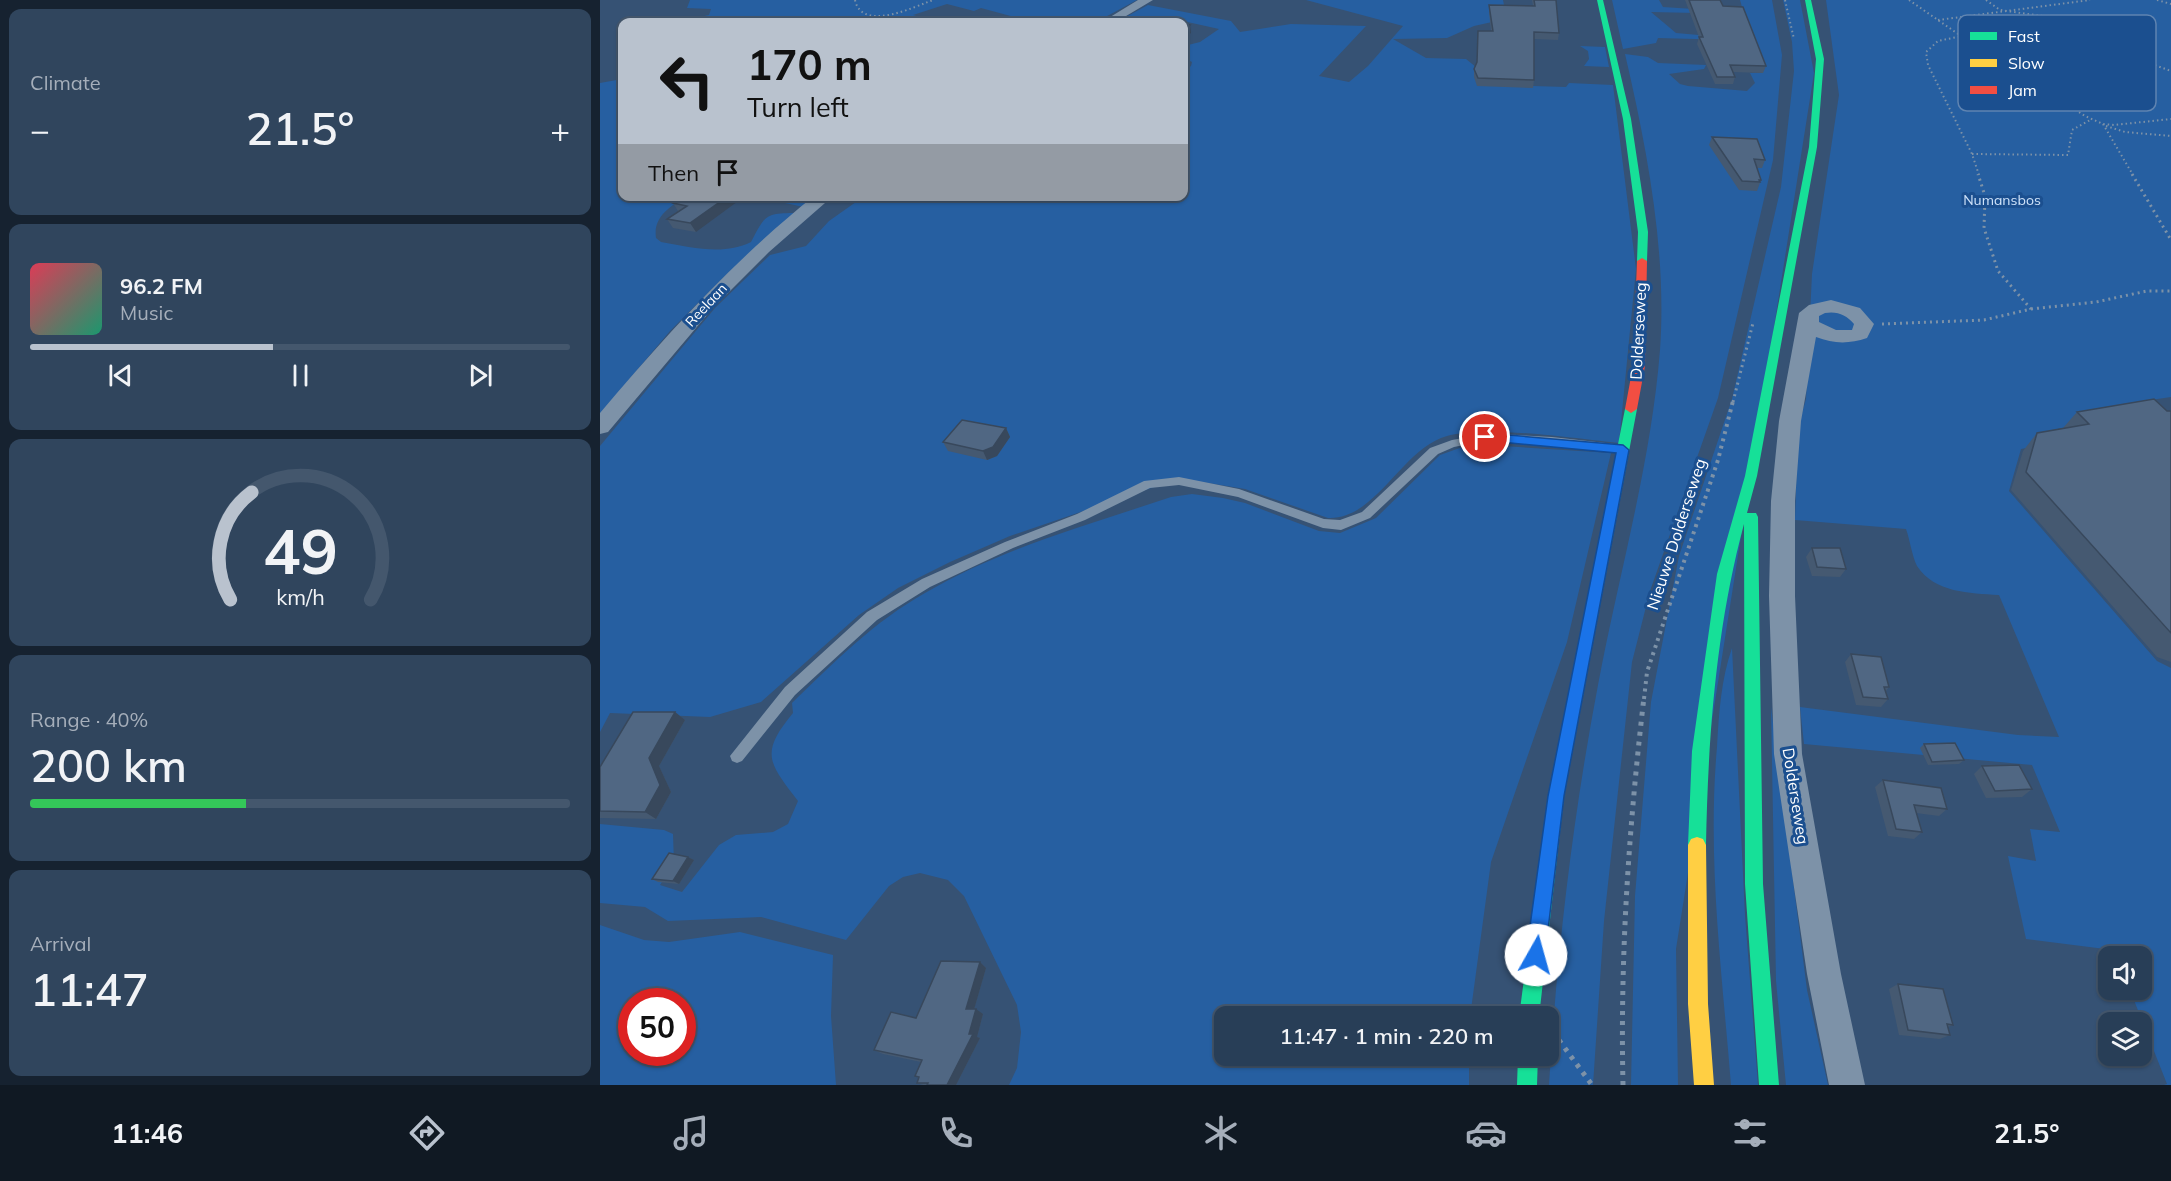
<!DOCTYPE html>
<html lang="en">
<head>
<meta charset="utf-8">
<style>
	body { margin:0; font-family:Mulish,sans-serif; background:#30455d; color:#f1f3f6; height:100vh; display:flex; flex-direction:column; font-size:22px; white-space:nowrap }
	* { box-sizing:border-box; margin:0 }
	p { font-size:20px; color:#a5aeba }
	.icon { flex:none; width:33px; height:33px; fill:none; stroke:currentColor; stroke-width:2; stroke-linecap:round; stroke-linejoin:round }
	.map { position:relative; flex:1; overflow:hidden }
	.details { display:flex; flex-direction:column; gap:9px; padding:9px; background:#162230; width:600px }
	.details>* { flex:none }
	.banner { position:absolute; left:18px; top:18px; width:570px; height:183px; border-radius:12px; box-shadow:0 2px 4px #0004,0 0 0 2px #44576d; background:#b9c2ce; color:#111; overflow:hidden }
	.tools { position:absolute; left:1498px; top:946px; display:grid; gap:12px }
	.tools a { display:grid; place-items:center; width:54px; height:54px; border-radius:12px; background:#283e57; box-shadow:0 2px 4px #0004,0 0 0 2px #44576d; font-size:30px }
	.speed { position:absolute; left:18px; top:988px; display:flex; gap:12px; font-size:30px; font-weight:700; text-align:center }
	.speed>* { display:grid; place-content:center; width:78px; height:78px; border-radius:50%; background:#283e57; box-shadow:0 2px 4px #0004,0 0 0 2px #44576d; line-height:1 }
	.speed .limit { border:9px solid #d22; background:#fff; color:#111 }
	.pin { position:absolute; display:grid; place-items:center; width:51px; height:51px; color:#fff; margin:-26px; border:3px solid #fff; border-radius:50%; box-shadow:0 2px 6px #0007 }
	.me { position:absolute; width:66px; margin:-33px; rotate:7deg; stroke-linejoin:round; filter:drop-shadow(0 0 4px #0008) }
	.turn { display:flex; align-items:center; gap:21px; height:126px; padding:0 30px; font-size:27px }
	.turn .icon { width:78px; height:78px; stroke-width:2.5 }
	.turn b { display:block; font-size:42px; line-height:51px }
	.then { display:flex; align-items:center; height:57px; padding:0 30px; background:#0003; gap:12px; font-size:22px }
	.big { font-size:45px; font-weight:600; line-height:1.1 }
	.details .tile { flex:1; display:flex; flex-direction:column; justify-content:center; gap:9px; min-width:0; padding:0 21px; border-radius:12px; background:#30455d }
	.details .dial { align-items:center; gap:0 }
	.dial svg { height:156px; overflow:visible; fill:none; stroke:#44576d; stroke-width:7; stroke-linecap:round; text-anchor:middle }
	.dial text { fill:#f1f3f6; stroke:none }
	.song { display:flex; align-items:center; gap:18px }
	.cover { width:72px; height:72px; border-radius:9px; background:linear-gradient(135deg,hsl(350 70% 55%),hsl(160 70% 35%)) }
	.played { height:6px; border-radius:3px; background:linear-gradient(90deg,#b9c2ce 45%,#44576d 45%) }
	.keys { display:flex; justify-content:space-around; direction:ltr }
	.heat { display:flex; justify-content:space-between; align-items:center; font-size:33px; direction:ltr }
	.charge { height:9px; border-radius:4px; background:linear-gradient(90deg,#34c759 40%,#44576d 0) }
	.trip { position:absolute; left:614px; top:1006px; width:345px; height:60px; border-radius:12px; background:#283e57; box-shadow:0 2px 4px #0004,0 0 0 2px #44576d; font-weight:600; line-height:60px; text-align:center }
	.dock { display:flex; height:96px; justify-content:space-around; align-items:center; background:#101923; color:#a5aeba }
	.dock .icon { width:42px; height:42px }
	.dock .on { color:#b9c2ce }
	.dock b { font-size:27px; color:#f1f3f6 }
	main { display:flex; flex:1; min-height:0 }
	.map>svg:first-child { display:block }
	.green { fill:#265fa1; fill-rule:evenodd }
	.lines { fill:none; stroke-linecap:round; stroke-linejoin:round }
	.path-far3 { stroke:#7d92a8; stroke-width:2; stroke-dasharray:1.5 3; stroke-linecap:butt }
	.path-far2 { stroke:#7d92a8; stroke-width:3; stroke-dasharray:2 4; stroke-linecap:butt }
	.path-far1 { stroke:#7d92a8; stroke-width:4; stroke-dasharray:3 4.5; stroke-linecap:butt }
	.path { stroke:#7d92a8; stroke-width:5; stroke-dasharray:4 6; stroke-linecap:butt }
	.lane { fill:#7d92a8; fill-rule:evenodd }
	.street { fill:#7d92a8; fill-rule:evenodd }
	.fast { fill:#16e098; fill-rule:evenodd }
	.slow { fill:#ffcf43; fill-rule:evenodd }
	.jam { fill:#f24e42; fill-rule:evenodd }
	.wall { fill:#455971 }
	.shaded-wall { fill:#38485c }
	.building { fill:#506783; stroke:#38485c; stroke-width:1.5 }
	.route { fill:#1a73e8; stroke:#114b97; stroke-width:1.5 }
	.labels { text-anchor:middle; stroke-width:6; stroke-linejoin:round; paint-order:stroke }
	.far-park-label { font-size:14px; fill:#cfe3fa; stroke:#1b4f8f }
	.far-street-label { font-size:14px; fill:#fff; stroke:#1b4f8f }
	.street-label { font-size:16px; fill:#fff; stroke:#1b4f8f }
	.key { fill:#1b4f8f; stroke:#5f84b1; stroke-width:1.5 }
	.key-label { font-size:16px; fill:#fff }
</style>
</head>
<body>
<main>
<section class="details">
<div class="tile"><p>Climate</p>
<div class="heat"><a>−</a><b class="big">21.5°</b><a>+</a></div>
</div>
<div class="tile">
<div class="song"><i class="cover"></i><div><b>96.2 FM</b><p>Music</p></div></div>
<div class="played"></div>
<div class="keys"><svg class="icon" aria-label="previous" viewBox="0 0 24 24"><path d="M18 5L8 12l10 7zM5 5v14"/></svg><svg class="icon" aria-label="pause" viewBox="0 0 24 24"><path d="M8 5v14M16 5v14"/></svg><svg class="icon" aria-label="next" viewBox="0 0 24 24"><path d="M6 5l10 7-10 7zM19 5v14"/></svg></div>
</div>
<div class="tile dial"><svg viewBox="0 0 100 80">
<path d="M14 69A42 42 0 1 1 86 69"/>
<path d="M14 69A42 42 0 0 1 25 14" stroke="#b9c2ce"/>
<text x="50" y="56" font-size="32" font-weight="700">49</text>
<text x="50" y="72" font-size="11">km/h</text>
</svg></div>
<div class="tile"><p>Range · 40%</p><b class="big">200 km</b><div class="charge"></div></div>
<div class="tile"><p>Arrival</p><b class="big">11:47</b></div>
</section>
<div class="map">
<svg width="1571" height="1085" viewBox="0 0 1571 1085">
	<rect width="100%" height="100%" fill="#365274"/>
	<path class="green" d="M90,0H537L496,22H433L381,8L374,11L347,4L313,15L339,22C323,23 300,16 287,21L291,22H77L109,15L111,9L87,8Z
		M706,0H903L905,10L901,20L874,26L847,38L793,39L826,58L866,59L897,84L903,85L966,87L969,83L1013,85L1036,269L1019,443C976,439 878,423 841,438C800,454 774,520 728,518L645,489L602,482L557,486L410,536L350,562L298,588L259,615L161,702L110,717L10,713L0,732V446L115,308L170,255L206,246L229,221L263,197L584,196V71L591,66L592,62L584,58V46L600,42L619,29L574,19L545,22L524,18L548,5L631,21L640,32L691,24L766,26L719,76L749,82L768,66L803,26Z
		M1012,0H1059L1063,7L1109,10L1097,13L1051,12L1076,33L1110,36L1142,7L1140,0H1172L1182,55L1173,160L1118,398L1050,591L1032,662L1004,921L993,1085H949C957,951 973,816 998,685C1019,573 1051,464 1060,350C1067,252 1047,149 1025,54L1048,57L1058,63L1106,65L1104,69L1069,74L1080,84L1088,86L1147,91L1155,83L1150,73H1163L1133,40L1058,38L1056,43L1023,49Z
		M1183,0H1200L1214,73L1076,949L1078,1085H1031L1035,896L1051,702L1079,556L1132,399L1181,187L1194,71L1192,42Z
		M1226,0H1571V397L1523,404L1534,416L1458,429L1467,440L1421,449L1409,491L1557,661L1571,668V1085H1564L1567,1084L1530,990H1542V957H1516L1513,950L1426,939L1408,856L1436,861L1430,829L1460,832L1432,765L1204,744L1200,707L1418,735L1459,737L1399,595C1369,593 1335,593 1317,566C1312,556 1310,540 1306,529L1195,520L1198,427L1206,399L1212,274L1239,95Z
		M980,46L1005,47L1009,67L984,66L989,59L988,51Z
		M22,79V196L84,197C69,208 53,217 56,238L61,242C91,247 123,256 151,242C165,215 165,213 197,213L126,275L70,331L0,414V83Z
		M151,196L216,197L204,207Z
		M871,444L1011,453L967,642L891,862L870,1017H624V1056H869V1085H409L417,1068L421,1032L417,1005L364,896L348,880L320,873L303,877L289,886L246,940L161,917L68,921L45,907L0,903V824L64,830L73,834L74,864L60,885L82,892L119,845L136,835L173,832L188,824L198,801C168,762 160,753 193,713L192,703C233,663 275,621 325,593C402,548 488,525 571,497L592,494L623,498L645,503L719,531L740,533L776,518L840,455Z
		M1132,648L1145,915L1158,1085H1131C1122,972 1107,860 1117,747C1119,712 1121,680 1132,648Z
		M1171,707L1207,990L1228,1085H1186L1176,981Z
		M0,925L44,940L69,942L140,932L233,955L231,1016L236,1085H0ZM32,1002H82V1053H32Z"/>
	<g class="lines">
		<path class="path-far3" d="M255,0C262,33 316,6 333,0
			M1185,0L1194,39
			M1309,0L1361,36
			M1386,0L1400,10L1456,18L1464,26L1492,42L1571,71
			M1557,0L1571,4
			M1338,20L1490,0
			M1397,58L1412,59L1422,49L1461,48L1463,46L1453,34L1434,20L1442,18
			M1503,124L1533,175
			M1506,126L1525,132L1571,136
			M1372,154L1468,155L1472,130L1492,119
			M1379,175L1372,154L1328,65L1326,52L1338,41L1362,36L1485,116L1503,124L1514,125L1571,119"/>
		<path class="path-far2" d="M1532,174L1571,240
			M1431,309L1496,302L1547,291H1571
			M1282,324L1384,320L1431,309L1398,271L1384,228L1385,196L1378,174
			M1133,402L1153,323"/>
		<path class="path-far1" d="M1044,699L1047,672L1118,460L1133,401"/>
		<path class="path" d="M953,1032L992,1085
			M1023,1085C1020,955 1029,826 1044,697"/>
		<path class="lane" d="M899,434L952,437L1023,445L1028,449L1023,453L925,443H874L854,447L838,454L770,518L741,530L723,528L638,497L579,485L550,488L485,520L413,548L330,587L277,620L195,695L142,761L137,763L132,761L130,756L185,687L267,612L322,579L405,542L477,514L544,481L579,477L639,489L724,519L740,520L762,512L830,448L852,440L874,436Z"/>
		<path class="street" d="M538,0H553L516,22H502Z
			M214,196H233L169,252L112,309L8,432L0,434V413C66,335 134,260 214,196Z
			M1231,300L1260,308L1274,324L1267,338C1249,344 1234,344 1216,337L1201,421L1195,501V596L1202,754L1241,974L1265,1085H1229L1207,974L1174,754L1169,596L1171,501L1179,421L1199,313L1209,305ZM1225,313C1238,311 1246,315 1254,324L1252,330H1236L1219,322V316Z"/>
		<path class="fast" d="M997,0H1003L1031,119L1048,232L1047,261L1042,264L1037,261L1038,232L1023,119Z
			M1205,0H1211L1224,59L1217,147L1157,476L1147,513H1156L1158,517L1163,884L1179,1085H1159L1145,884L1144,524C1116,628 1108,738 1106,845L1103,851L1097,853L1091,851L1088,845L1092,751L1117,574L1145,476L1209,147L1216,59Z
			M1031,405L1037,409L964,796L939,1017H919L948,796L1025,409Z
			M918,1056H938L937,1085H917Z"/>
		<path class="slow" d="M1097,837L1103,839L1106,845L1108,1004L1114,1085H1094L1088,1004V845L1091,839Z"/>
		<path class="jam" d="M1042,258L1047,261L1045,366L1037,409L1031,413L1025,409L1033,366L1037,261Z"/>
	</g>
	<path class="wall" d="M932,0H956L959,33L958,40L934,39V80L933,88L877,86L874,77V69L891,31L889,12V5L933,6Z
		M1085,0H1120L1123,6L1166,66L1163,73L1133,72L1135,77L1133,84H1115L1097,44L1099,37Z
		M1112,137L1165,160L1162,168H1157L1161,180L1157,191L1139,190L1109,145Z
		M82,196L96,232L73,228L67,219L78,211L73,203Z
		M1567,411H1571V662L1557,657L1411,490L1423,451L1437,433L1463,428L1477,412Z
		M406,428L410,437L397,456L387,460L348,451L343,442Z
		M1212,548L1246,569L1240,577L1212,576L1206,557Z
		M1251,654L1289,687L1286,691L1288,699L1281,707L1256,705L1245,662Z
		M75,712L85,720L59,766L71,792L56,819L0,818V767Z
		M1324,744L1364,760L1359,764L1328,765L1320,748Z
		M1382,766L1432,789L1422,797L1386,798L1374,774Z
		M1283,780L1347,809L1339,816L1316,813L1322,832L1314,839L1288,836L1275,787Z
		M88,857L94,860L79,884L58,882L52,879Z
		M380,962L386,968L374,1009L383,1014L377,1037L380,1038L356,1085H323L317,1083L319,1078L315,1076L321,1062L283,1054L274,1050L316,1018Z
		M1298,984L1353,1025L1348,1027L1350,1035L1340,1039L1299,1035L1289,989Z"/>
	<path class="shaded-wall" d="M590,25L591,33L584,38V29Z
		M128,196H145L96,232L90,223Z
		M406,428L410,437L397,456L387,460L383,451Z
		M75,712L85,720L59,766L71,792L56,819L45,812L49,758Z
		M88,857L94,860L79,884L73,881Z
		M380,962L386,968L373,1013L366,1009Z
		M376,1009L383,1014L377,1037L380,1038L356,1085H347L369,1034Z"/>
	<path class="building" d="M934,0H956L959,33L934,32V80L878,78L874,69L877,62L878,31H893L889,5L935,6Z
		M1089,0H1120L1123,6L1143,7L1166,66L1130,65L1135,77H1117L1099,37H1103Z
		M567,19L581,22H561Z
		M584,23L590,25L584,29Z
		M1112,137L1157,139L1165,160L1154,159L1161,180H1159L1160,182L1142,181Z
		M82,196H128L90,223L67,219L87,206L73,203Z
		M1554,399L1567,411H1571V633L1426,472L1437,433L1489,424L1477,412Z
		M362,420L406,428L393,447L383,451L343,442Z
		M1212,548H1240L1246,569L1217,567Z
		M1251,654L1281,657L1289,687H1284L1288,699L1263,697Z
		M33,712H75L49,758L60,785L45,812L0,811V767Z
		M1355,743L1364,760L1332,762L1324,744Z
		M1419,765L1432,789L1395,791L1382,766Z
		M1283,780L1341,788L1347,809L1314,805L1322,832L1296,829Z
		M69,853L88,857L73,881L52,879Z
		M341,961L380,962L366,1009H376L369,1034H373L347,1085H327L328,1083H317L319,1077L315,1076L322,1060L274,1050L291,1012L316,1018Z
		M1298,984L1343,989L1353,1025L1347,1024L1350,1035L1308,1030Z"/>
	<path class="route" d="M885,433L1023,445L1029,450L964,796L945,955L942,962L936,965L929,962L926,955L948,796L1016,453L880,440V434Z"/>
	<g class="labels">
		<g class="far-park-label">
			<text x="1402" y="205">Numansbos</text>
		</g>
		<g class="far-street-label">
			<text transform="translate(106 305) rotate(-47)" y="5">Reelaan</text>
		</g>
		<g class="street-label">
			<text transform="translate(1038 331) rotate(-87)" y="6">Dolderseweg</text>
			<text transform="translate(1076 534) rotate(-72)" y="6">Nieuwe Dolderseweg</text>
			<text transform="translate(1196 796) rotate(81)" y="6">Dolderseweg</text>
		</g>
	</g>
	<rect x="1358" y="15" width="198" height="96" rx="9" class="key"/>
	<rect x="1370" y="32" width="27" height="8" fill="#16e098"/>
	<rect x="1370" y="59" width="27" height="8" fill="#ffcf43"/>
	<rect x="1370" y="86" width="27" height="8" fill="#f24e42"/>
	<g class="key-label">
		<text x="1408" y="42">Fast</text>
		<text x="1408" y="69">Slow</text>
		<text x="1408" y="96">Jam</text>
	</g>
</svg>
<div class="tools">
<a><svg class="icon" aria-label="sound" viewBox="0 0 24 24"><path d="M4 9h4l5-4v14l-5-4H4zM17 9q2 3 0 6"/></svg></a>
<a><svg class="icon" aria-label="layers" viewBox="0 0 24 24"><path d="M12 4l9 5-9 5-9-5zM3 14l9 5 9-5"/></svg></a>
</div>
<div class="speed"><div class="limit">50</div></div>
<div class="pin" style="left:885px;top:437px;background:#d93025"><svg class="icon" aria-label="arrive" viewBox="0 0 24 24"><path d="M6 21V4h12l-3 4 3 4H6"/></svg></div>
<svg class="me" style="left:936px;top:955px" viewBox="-20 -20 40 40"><circle r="19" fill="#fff"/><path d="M0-13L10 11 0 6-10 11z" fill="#1a73e8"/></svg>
<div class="trip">11:47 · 1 min · 220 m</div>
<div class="banner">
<div class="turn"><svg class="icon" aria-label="left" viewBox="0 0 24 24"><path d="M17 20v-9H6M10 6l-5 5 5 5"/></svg><div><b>170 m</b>Turn left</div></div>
<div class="then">Then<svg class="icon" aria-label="arrive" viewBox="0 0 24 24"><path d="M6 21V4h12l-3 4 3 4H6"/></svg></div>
</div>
</div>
</main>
<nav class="dock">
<b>11:46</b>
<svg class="icon on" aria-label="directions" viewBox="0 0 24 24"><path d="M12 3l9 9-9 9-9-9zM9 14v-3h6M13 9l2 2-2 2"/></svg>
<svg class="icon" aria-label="music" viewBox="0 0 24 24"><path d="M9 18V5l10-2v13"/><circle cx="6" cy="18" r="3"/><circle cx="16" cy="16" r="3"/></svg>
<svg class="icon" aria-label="phone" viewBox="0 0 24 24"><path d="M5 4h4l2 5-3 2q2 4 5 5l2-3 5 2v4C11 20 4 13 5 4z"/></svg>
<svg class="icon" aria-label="climate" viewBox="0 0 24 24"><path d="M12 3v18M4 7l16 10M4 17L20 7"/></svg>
<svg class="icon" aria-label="car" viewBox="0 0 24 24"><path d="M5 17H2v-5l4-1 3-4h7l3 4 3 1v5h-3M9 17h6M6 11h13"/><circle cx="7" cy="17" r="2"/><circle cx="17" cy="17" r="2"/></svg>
<svg class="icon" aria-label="filters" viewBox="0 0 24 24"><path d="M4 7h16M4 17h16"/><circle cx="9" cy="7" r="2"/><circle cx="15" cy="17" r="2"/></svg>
<b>21.5°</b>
</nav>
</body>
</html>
